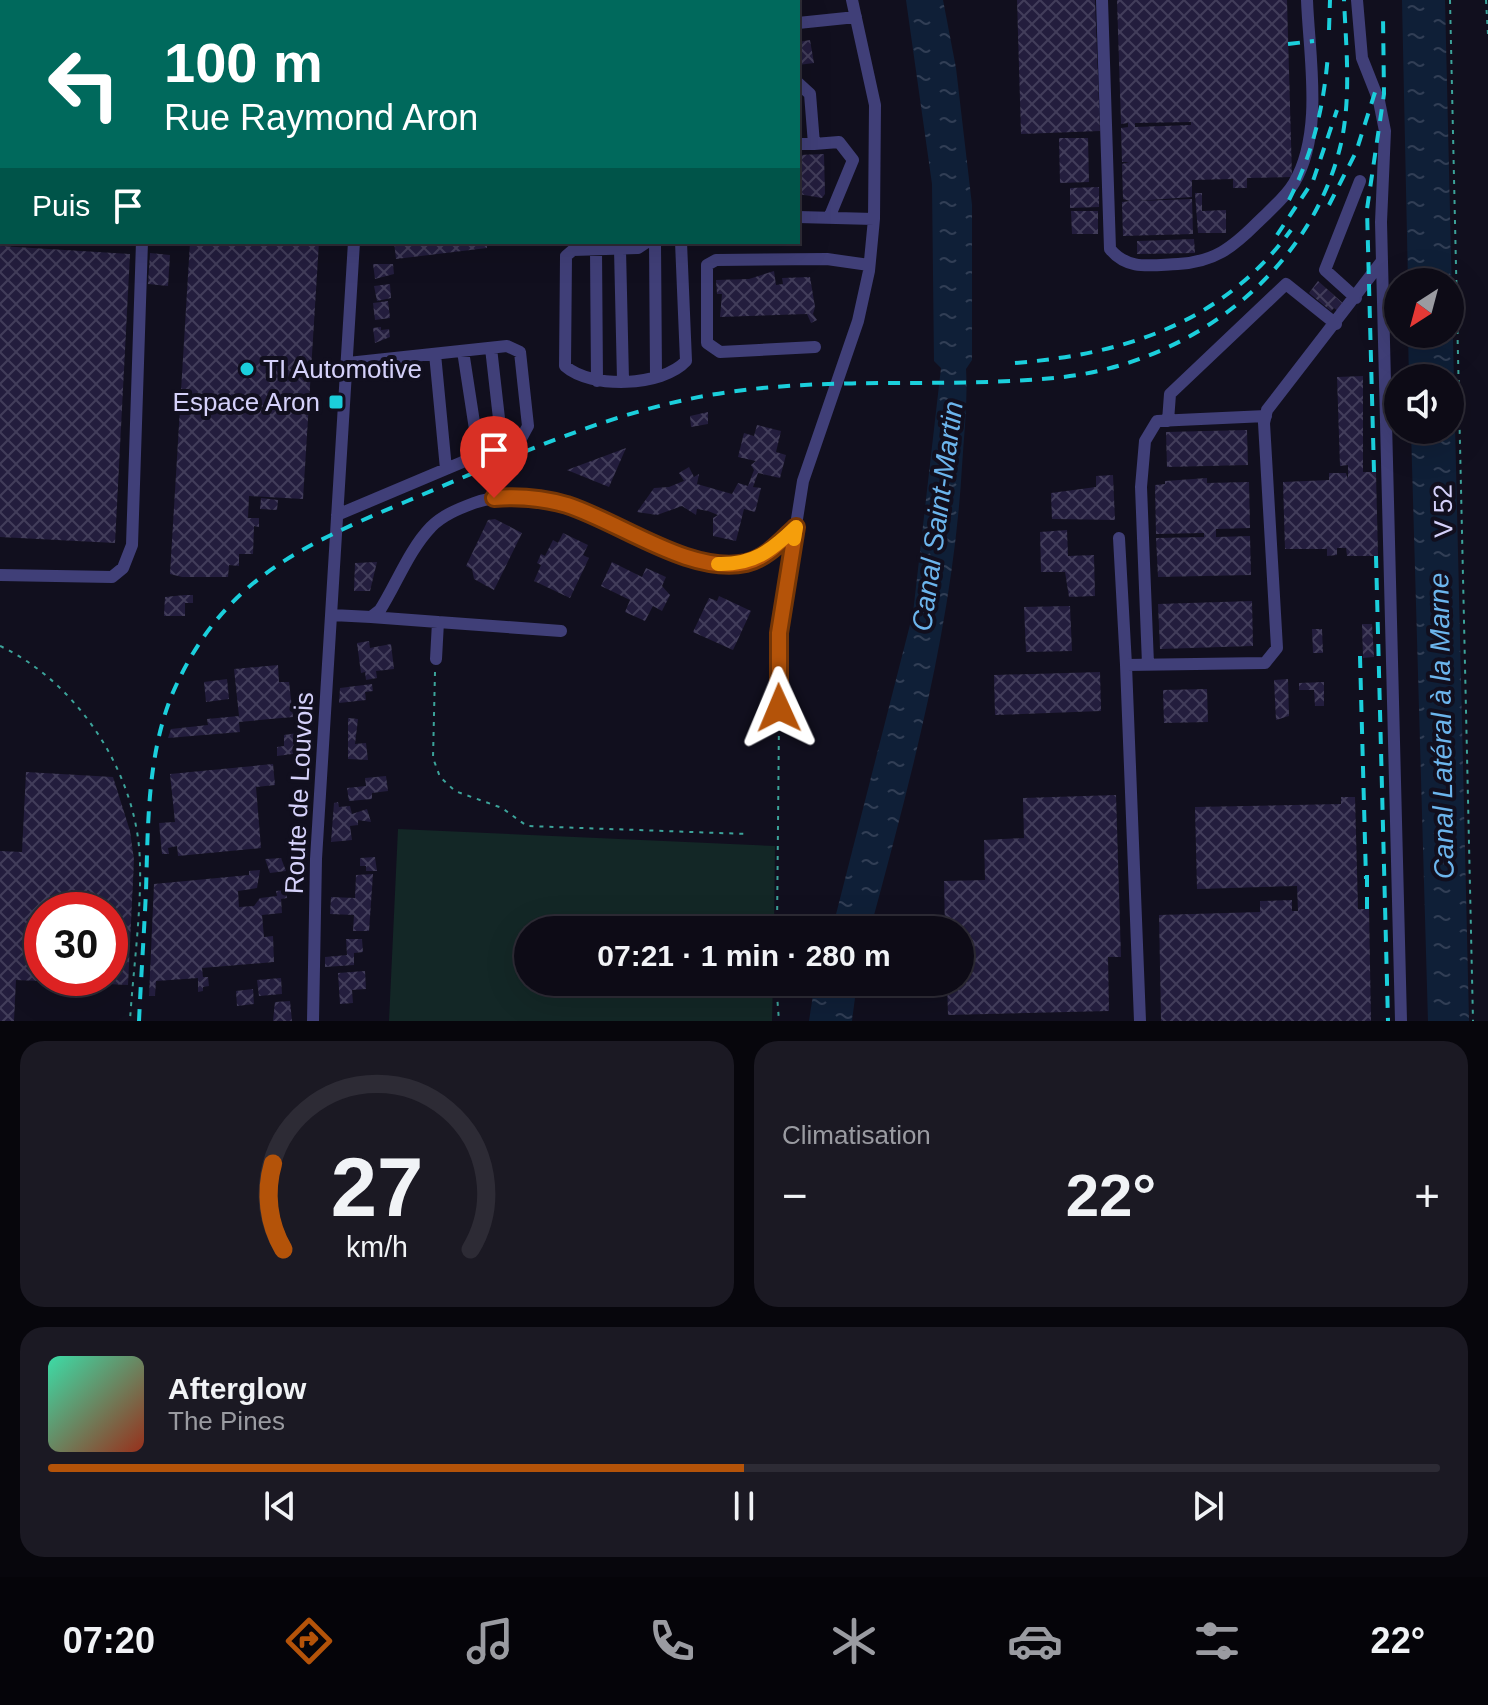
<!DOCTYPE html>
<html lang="fr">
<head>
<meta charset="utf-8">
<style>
	body { margin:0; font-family:Helvetica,sans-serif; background:#1b1923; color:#f1f3f6; height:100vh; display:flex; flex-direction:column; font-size:30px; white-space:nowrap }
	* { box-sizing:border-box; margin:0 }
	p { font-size:26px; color:#9a9ba1 }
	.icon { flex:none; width:44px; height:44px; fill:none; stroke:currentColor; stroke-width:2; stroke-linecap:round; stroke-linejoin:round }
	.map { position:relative; height:1021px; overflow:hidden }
	.details { display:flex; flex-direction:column; gap:20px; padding:20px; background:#07060c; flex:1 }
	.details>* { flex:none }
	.banner { position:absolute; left:0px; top:0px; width:800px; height:244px; box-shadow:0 8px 32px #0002,0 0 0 2px #2d2b35; background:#00695c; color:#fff; overflow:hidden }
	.needle { width:52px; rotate:216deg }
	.buttons { position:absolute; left:1384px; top:268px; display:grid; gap:16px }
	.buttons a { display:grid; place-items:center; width:80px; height:80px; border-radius:50%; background:#0d0b16; box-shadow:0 8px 32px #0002,0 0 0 2px #2d2b35; font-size:40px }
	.speed { position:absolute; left:24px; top:892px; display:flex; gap:16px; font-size:40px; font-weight:700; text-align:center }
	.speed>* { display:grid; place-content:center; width:104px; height:104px; border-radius:50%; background:#0d0b16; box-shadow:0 8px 32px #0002,0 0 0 2px #2d2b35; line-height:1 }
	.speed .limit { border:12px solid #d22; background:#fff; color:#111 }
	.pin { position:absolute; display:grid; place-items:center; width:68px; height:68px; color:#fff; margin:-82px -34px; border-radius:50% 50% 50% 0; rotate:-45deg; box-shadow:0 0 8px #0007 }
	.pin .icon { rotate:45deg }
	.me { position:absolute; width:88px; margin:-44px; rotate:359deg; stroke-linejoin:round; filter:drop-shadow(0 0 6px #0008) }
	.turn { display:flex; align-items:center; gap:28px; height:168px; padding:0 32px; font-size:36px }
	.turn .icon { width:104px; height:104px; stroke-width:2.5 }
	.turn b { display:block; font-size:56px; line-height:68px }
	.then { display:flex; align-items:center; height:76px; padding:0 32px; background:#0003; gap:16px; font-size:30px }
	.big { font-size:60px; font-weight:700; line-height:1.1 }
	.details .tile { flex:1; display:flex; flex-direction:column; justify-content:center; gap:12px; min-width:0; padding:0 28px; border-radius:24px; background:#1b1923 }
	.details .dial { align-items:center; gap:0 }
	.dial svg { height:208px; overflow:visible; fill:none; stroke:#2d2b35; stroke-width:7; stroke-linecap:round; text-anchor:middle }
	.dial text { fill:#f1f3f6; stroke:none }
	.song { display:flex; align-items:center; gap:24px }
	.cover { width:96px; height:96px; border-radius:12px; background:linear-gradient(135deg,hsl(160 70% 55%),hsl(10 70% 35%)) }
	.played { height:8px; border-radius:4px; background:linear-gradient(90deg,#b45309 50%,#2d2b35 50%) }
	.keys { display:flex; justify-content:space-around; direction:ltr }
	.heat { display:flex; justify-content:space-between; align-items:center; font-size:44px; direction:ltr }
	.details .tiles { flex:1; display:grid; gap:20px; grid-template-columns:1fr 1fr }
	.tile:last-child { grid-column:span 2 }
	.trip { position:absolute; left:514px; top:916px; width:460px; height:80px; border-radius:40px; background:#0d0b16; box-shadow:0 8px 32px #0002,0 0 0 2px #2d2b35; font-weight:700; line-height:80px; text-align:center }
	.dock { display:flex; height:128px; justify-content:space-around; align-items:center; background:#050409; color:#9a9ba1 }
	.dock .icon { width:56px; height:56px }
	.dock .active { color:#b45309 }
	.dock b { font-size:36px; color:#f1f3f6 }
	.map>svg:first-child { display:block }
	.green { fill:#132726 }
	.water { fill:url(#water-ripples) }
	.building { fill:url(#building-cross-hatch); fill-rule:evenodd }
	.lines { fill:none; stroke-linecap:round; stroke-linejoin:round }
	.path { stroke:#3ca39a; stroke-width:2; stroke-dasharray:4 6; stroke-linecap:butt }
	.minor { stroke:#403f78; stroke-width:12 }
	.rail { stroke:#1bcfdc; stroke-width:4; stroke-dasharray:12 10; stroke-linecap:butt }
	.route-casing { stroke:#753606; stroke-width:20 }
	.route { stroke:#b45309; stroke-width:14 }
	.slow { stroke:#f59e0b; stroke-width:14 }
	.poi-dot { fill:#1bcfdc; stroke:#110f1e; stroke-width:3 }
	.labels { text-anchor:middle; stroke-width:8; stroke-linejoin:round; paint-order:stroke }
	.poi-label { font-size:26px; fill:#d5d1fa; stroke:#110f1e; text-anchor:start }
	.street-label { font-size:26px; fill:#d5d1fa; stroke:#110f1e }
	.water-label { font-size:28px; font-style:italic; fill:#6cb5ed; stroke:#110f1e }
</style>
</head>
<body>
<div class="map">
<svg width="1488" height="1021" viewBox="0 0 1488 1021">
	<defs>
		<pattern id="water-ripples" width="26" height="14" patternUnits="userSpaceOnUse" patternTransform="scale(2)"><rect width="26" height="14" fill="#0f1f37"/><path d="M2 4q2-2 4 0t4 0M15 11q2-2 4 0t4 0" fill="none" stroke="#313e55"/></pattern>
		<pattern id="building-cross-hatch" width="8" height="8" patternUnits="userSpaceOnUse" patternTransform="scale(2)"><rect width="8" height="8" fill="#231d3d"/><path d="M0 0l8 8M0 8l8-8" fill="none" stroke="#423d5a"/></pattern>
	</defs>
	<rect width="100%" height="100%" fill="#110f1e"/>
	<path class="green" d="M398,829L775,846L774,930H528V982H773L772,1021H389Z"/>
	<path class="water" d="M906,0H943L956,68L972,205V360L966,369C968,401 964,434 962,466C953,624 911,778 870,930H832L913,613L941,368L934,361L932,184Z
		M1402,0H1445L1469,1021H1428L1411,430H1450V378H1409L1408,334H1450V282H1408Z
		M815,982H857L852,1021H809Z"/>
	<path class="building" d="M1017,0H1095L1100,131L1021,134Z
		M1117,0H1287L1292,177L1247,178V188H1233V179L1192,180V197L1137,201L1192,199L1193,234L1123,236L1122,202L1130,201L1123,199L1122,164L1129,162H1122L1121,128L1128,127V123L1121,124ZM1191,122V125L1135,127V123Z
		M810,40L814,63L798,65V42Z
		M1059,138H1088L1089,182L1060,183Z
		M824,154L825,194L822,198L798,194V155Z
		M1099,187V207L1070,208V188Z
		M1195,193H1202V211L1226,210V233H1198Z
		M1071,211H1098V234H1072Z
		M1194,239L1195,253L1137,254V241Z
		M190,242H319L303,499L249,496L248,518H259V527L254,526L253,554H239V566L229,565L228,577H182L170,574Z
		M394,242H487V248L396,259Z
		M0,246L130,254L115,543L0,537Z
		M150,253L170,255L168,286L148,284Z
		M373,264H393L394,274L375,279Z
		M774,271L776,285L783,284L782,278L810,277L815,307L813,314L817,320L811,323L807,314L720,317L722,294H717L716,280L749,279Z
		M1318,281L1345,305L1339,312L1334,308L1331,311L1309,293Z
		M390,284L391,298L377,301L374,286Z
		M388,301L390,318L375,320L373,303Z
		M381,327V330L389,329L390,337L375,343L373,328Z
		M1363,376V472H1376L1378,556H1347L1346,548H1337V555L1327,556V549H1285L1283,482L1329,480V473H1346L1348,479V465L1340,466L1337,377Z
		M708,412V424L691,427L690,416Z
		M757,425L781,431L776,452L786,455L780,478L758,473L753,487L761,488L755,512L744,509L736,541L713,536V518L718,515L708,511L697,509L696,515L682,506L657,515L637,512L654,488L669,487L691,478L684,481L679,473L689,467L694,477L699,474L697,484L732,494L738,483L748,486L754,470L751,465L756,461L738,457L744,433L754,436Z
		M1247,430L1248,465L1167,467L1166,432Z
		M626,448L609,487L567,470L575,467Z
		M1113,475L1115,520L1052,519L1051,493L1096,487V476Z
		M1207,478V483L1249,482L1250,528L1216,529V537L1250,536L1251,575L1158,577L1156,538L1204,537V533L1156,534L1155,485L1165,484V481Z
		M261,498L278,500L277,510L260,509Z
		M495,519L522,533L494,590L474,579L472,569L466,566L488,520Z
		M1067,530L1068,556L1094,555L1095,596L1069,597L1065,572H1041L1040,532Z
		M563,533L588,545L583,555L589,558L570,598L534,581L541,565L537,563L541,554L545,556L553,540L558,543Z
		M377,562L370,591H354L355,563Z
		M612,562L642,577L646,568L666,577L662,586L670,595L662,611L653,606L645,621L625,612L630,600L601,586Z
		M185,595H193V603H185V616H164L165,597Z
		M719,596L751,611L733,650L693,632L709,598L717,601Z
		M1252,601L1253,646L1160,649L1158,604Z
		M1070,606L1072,651L1026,652L1024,607Z
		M1362,624H1372L1374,657L1363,658Z
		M1312,629H1322L1323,653H1313Z
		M369,641L370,648L391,644L394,669L376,671L377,678L366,680L365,672L361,673L357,643Z
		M278,665L279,682H289L293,717L239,722L240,732L168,738L171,729L208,725L207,719L239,716L234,669Z
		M1100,672L1101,711L995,715L994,675Z
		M227,679L229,699L206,702L204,682Z
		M1288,679L1289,716L1276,720L1274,680Z
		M1324,682V706H1315L1314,690H1299V683Z
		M372,684L373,691L365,692L366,700L339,703L340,688Z
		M1207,689L1208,722L1164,723L1163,690Z
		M348,718L358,719L355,744L366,743L368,760L348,759Z
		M298,733L300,753L277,756V747L284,746V735Z
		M273,764L275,785L256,787L261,848L178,856L177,846L168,848L169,854H162L159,823L175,822L170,774Z
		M26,772L113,777L130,831L134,860L128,985L16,980L14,1021H0V851L22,852ZM42,910H110V978H42Z
		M386,776L388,791L372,793V799L349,801L347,788L366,786L365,778Z
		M1116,795L1121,957H1108L1109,1011L948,1015L947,982H960V930H945L944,881L985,880L984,840L1024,838L1023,798Z
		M1341,797H1355L1358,909H1369L1371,1021H1161L1159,915L1260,912V901L1292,900V911H1298L1297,886L1197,889L1195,807L1341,804Z
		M338,802L339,807L350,806L352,814L367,809L371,822L358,820V825L350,826L352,840L331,842L334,803Z
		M375,857L377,871H366V866H360V858Z
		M281,858L286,871L270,873L265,859Z
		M260,870L257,888L238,891L239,907L254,906L260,898L277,896L276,891L286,890L287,898L281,899L282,913L262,915L264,937L273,936L274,962L202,968L203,977H208L209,986L203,987V991L198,992V978L156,981L155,996H149L154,884L249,875V871Z
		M373,874L369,931H353L354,915L330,914L331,897L355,898L356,875Z
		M346,939H362L363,952L354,953V965L325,967V957L347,955Z
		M365,971L366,989L352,990L353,1003L340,1004L338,973Z
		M281,978L282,994L259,996L257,980Z
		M253,989L254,1004L237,1006L236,991Z
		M290,1001L292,1021H273L275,1002Z"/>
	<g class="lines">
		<path class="path" d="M1450,0L1473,1021
			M1486,0L1488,35
			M0,646C72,680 127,759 138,838C145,888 133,968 130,1021
			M435,672L433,758L440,777L455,791L502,808L527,826L747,834
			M777,930L779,719
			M776,982L779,1021"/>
		<path class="minor" d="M755,0L756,2
			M1102,0L1110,249C1128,271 1151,265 1178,264C1214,262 1232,248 1257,223C1269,211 1285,198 1294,183C1324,132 1309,56 1307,0
			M1357,0L1362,58L1379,101L1385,131L1381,222L1401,1021
			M368,2V0
			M798,23L856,17
			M798,83L810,94L814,144H798
			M0,102H2
			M814,144L839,142L853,160L829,218
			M0,145H2
			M798,217L874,219
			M647,242L638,248L573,250L566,256L565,366C591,389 662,387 686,361L681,242
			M655,242L656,376
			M620,249L623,380
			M596,250L597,381
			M1356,298L1325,270L1360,181
			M815,347L720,352L707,343V265L716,260L827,259L869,265
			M491,348L502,445
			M463,351L479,455
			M435,354L446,469
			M1168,421L1170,394L1286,284L1336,324
			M337,515L522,437L528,426L520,352L507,346L348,363
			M1119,538L1126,665
			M0,575L112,577L123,568L132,545L142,242
			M332,615L371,617L380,610C397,583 409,550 431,527C443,515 458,509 474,503C574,467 664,582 747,563C767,558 781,541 796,527
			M371,617L438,622L436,659
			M438,622L561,631
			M1148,664L1141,487L1145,441L1157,421L1266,416
			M779,708V633L803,481L858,321L869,271L874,219L875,105L852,0
			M313,1021L316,859L354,242
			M1140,1021L1126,665L1265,663L1277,648L1264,423L1267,410L1382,261"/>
		<path class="rail" d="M1329,30L1330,0
			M1288,44L1314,41
			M1289,200C1313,153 1324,106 1328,54
			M1329,205L1356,152L1377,86
			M1277,235L1313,181L1337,110
			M1015,363C1125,354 1223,323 1291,230
			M1374,472L1367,209L1384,94L1383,16
			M1376,556L1388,1021
			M1360,656L1366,879
			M1367,909V868
			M139,1021C141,978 144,934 146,891C148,825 147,752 174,690C223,580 301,546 405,502C510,458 615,408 729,392C840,376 953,389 1063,377C1193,362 1314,270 1342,139C1351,93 1346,46 1344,0"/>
	</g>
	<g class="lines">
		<defs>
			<path id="route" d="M494,498C519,496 543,498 567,505C620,522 690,575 746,563C767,558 781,541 796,527L779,633V708"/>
		</defs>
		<use href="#route" class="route-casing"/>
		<use href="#route" class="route"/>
		<path class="slow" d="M718,564C753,565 771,551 796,527L794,539"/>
	</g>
	<g class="poi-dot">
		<circle cx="247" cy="369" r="8"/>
		<rect x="328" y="394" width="16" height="16" rx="4"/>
	</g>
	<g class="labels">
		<g class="poi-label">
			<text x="263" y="378">TI Automotive</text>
			<text x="320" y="411" text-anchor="end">Espace Aron</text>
		</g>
		<g class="street-label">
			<text transform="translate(1443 511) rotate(-91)" y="9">V 52</text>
			<text transform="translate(299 793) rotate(-87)" y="9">Route de Louvois</text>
		</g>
		<g class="water-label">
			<text transform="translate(937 516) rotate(-82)" y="10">Canal Saint-Martin</text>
			<text transform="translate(1441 726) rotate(-91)" y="10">Canal Latéral à la Marne</text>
		</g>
	</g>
</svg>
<div class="buttons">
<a><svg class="needle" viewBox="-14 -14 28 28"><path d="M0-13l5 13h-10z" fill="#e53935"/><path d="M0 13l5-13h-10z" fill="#9a9ba1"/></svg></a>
<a><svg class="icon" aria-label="sound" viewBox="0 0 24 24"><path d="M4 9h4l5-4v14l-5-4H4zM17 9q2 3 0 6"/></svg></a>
</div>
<div class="speed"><div class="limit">30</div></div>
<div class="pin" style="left:494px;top:498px;background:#d93025"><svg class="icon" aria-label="arrive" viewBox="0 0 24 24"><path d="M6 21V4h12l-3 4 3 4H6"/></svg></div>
<svg class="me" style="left:779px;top:708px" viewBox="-20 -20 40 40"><path d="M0-17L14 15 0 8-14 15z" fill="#b45309" stroke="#fff" stroke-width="4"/></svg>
<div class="trip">07:21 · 1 min · 280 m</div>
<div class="banner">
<div class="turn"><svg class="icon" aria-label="left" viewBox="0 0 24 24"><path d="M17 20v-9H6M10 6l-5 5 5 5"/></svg><div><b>100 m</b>Rue Raymond Aron</div></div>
<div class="then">Puis<svg class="icon" aria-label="arrive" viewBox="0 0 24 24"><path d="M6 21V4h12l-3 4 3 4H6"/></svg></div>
</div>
</div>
<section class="details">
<div class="tiles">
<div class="tile dial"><svg viewBox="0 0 100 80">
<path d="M14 69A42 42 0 1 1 86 69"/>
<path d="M14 69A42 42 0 0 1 10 36" stroke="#b45309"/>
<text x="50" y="56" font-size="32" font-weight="700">27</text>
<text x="50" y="72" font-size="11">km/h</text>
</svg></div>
<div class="tile"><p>Climatisation</p>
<div class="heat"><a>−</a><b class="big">22°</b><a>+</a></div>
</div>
<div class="tile">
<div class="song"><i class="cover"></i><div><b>Afterglow</b><p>The Pines</p></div></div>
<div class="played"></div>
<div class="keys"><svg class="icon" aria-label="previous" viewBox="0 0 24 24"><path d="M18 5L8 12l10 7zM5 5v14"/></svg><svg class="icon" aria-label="pause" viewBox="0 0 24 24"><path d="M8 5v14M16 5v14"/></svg><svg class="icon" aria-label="next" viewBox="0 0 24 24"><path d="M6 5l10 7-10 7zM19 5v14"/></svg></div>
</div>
</div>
</section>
<nav class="dock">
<b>07:20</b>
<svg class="icon active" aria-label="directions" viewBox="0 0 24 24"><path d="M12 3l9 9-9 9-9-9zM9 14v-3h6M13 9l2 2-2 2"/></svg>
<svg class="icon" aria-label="music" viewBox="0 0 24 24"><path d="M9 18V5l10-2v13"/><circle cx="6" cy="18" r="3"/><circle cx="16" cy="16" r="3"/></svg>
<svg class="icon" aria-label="phone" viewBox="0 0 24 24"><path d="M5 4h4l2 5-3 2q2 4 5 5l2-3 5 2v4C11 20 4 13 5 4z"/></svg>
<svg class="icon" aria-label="climate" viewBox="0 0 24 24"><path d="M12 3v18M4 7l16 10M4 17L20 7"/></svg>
<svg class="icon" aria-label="car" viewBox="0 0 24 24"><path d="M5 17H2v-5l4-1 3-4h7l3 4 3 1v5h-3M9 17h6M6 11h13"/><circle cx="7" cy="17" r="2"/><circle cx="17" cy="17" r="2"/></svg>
<svg class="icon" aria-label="filters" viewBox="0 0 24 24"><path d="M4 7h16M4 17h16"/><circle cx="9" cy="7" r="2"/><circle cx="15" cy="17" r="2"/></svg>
<b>22°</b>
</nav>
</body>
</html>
